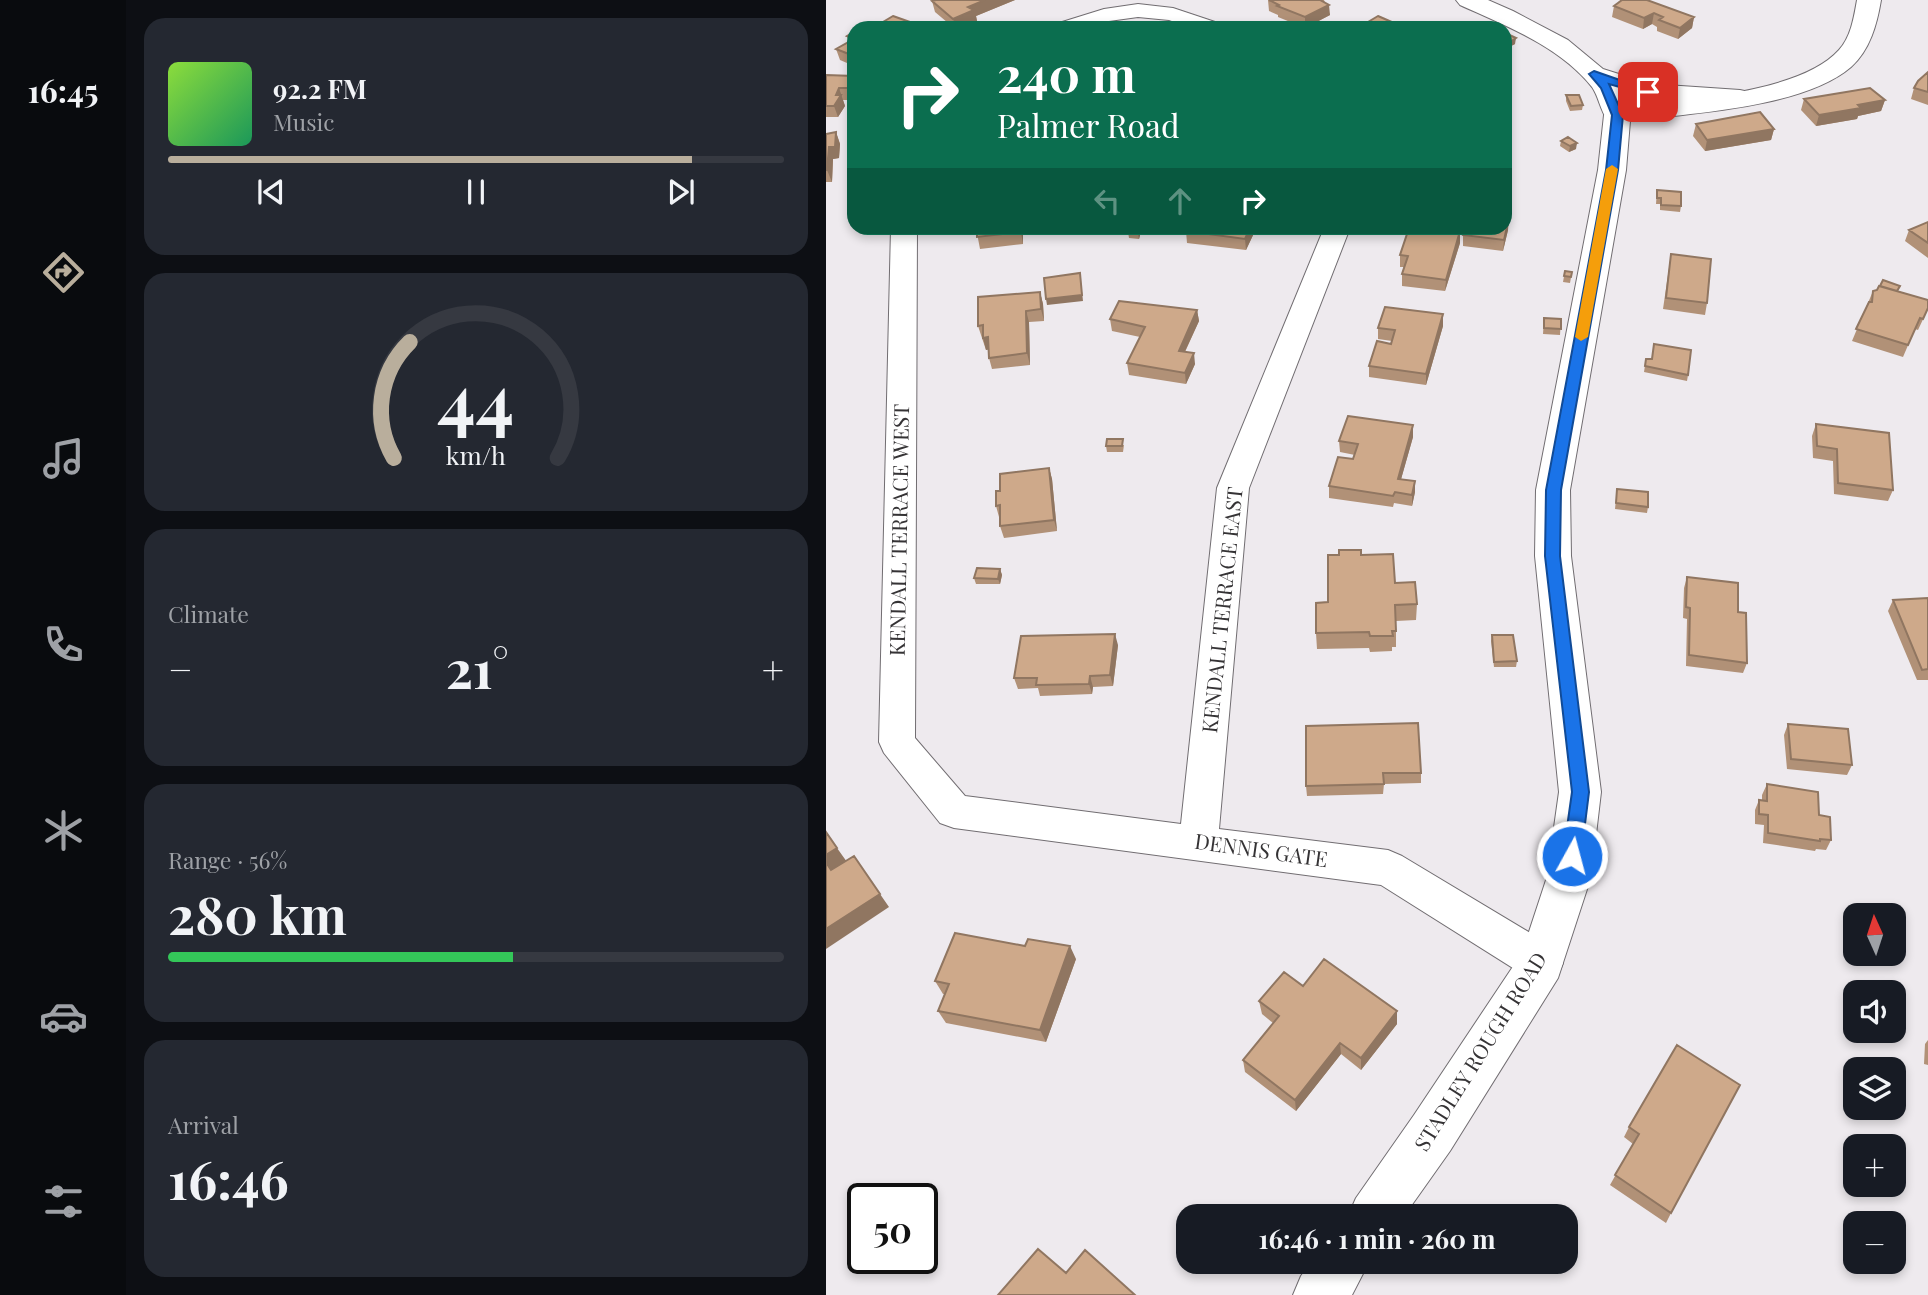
<!DOCTYPE html>
<html lang="en">
<head>
<meta charset="utf-8">
<style>
	body { margin:0; font-family:"Playfair Display",serif; background:#242831; color:#f1f3f6; height:100vh; display:flex; flex-direction:column; font-size:26px; white-space:nowrap }
	* { box-sizing:border-box; margin:0 }
	p { font-size:23px; color:#9ea1a6 }
	.icon { flex:none; width:38px; height:38px; fill:none; stroke:currentColor; stroke-width:2; stroke-linecap:round; stroke-linejoin:round }
	.map { position:relative; flex:1; overflow:hidden }
	.details { display:flex; flex-direction:column; gap:18px; padding:18px; background:#0d0f14; width:700px }
	.details>* { flex:none }
	.hud { position:absolute; left:21px; top:21px; width:665px; height:214px; border-radius:21px; box-shadow:0 4px 10px #0003; background:#0b6e4f; color:#fff; overflow:hidden }
	.needle { width:46px; rotate:357deg }
	.tools { position:absolute; left:1017px; top:903px; display:grid; gap:14px }
	.tools a { display:grid; place-items:center; width:63px; height:63px; border-radius:14px; background:#171b24; box-shadow:0 4px 10px #0003; font-size:35px }
	.speed { position:absolute; left:21px; top:1183px; display:flex; gap:14px; font-size:35px; font-weight:700; text-align:center }
	.speed>* { display:grid; place-content:center; width:91px; height:91px; border-radius:50%; background:#171b24; box-shadow:0 4px 10px #0003; line-height:1 }
	.speed .limit { border:4px solid #111; border-radius:10px; background:#fff; color:#111 }
	.pin { position:absolute; display:grid; place-items:center; width:60px; height:60px; color:#fff; margin:-30px; border-radius:14px; box-shadow:0 4px 10px #0006 }
	.me { position:absolute; width:77px; margin:-38px; rotate:7deg; stroke-linejoin:round; filter:drop-shadow(0 0 5px #0008) }
	.turn { display:flex; align-items:center; gap:24px; height:147px; padding:0 35px; font-size:32px }
	.turn .icon { width:91px; height:91px; stroke-width:2.5 }
	.turn b { display:block; font-size:49px; line-height:60px }
	.lanes { display:flex; align-items:center; height:66px; padding:0 35px; background:#0003; justify-content:center; gap:35px; direction:ltr }
	.lanes .off { opacity:.35 }
	.big { font-size:52px; font-weight:700; line-height:1.1 }
	.details .card { flex:1; display:flex; flex-direction:column; justify-content:center; gap:10px; min-width:0; padding:0 24px; border-radius:21px; background:#242831 }
	.details .dial { align-items:center; gap:0 }
	.dial svg { height:182px; overflow:visible; fill:none; stroke:#363941; stroke-width:7; stroke-linecap:round; text-anchor:middle }
	.dial text { fill:#f1f3f6; stroke:none }
	.song { display:flex; align-items:center; gap:21px }
	.cover { width:84px; height:84px; border-radius:10px; background:linear-gradient(135deg,hsl(90 70% 55%),hsl(150 70% 35%)) }
	.played { height:7px; border-radius:4px; background:linear-gradient(90deg,#b9ae9c 85%,#363941 85%) }
	.keys { display:flex; justify-content:space-around; direction:ltr }
	.heat { display:flex; justify-content:space-between; align-items:center; font-size:38px; direction:ltr }
	.charge { height:10px; border-radius:5px; background:linear-gradient(90deg,#34c759 56%,#363941 0) }
	.trip { position:absolute; left:350px; top:1204px; width:402px; height:70px; border-radius:21px; background:#171b24; box-shadow:0 4px 10px #0003; font-weight:700; line-height:70px; text-align:center }
	main { display:flex; flex:1; min-height:0 }
	.tabs { display:flex; flex-direction:column; width:126px; justify-content:space-around; align-items:center; background:#090b0e; color:#9ea1a6 }
	.tabs .icon { width:49px; height:49px }
	.tabs .current { color:#b9ae9c }
	.tabs b { font-size:32px; color:#f1f3f6 }
	.map>svg:first-child { display:block }
	.lines { fill:none; stroke-linecap:round; stroke-linejoin:round }
	.minor-casing { stroke:#716d71; stroke-width:2 }
	.tertiary-casing { stroke:#716d71; stroke-width:2 }
	.secondary-casing { stroke:#716d71; stroke-width:2 }
	.minor { fill:#fff; fill-rule:evenodd }
	.tertiary { fill:#fff; fill-rule:evenodd }
	.secondary { fill:#fff; fill-rule:evenodd }
	.wall { fill:#b19177 }
	.shaded-wall { fill:#907661 }
	.building { fill:#cea98a; stroke:#907661; stroke-width:2 }
	.route { fill:#1a73e8; stroke:#114b97; stroke-width:2 }
	.slow { fill:#f59e0b }
	.labels { text-anchor:middle; stroke-width:5; stroke-linejoin:round; paint-order:stroke }
	.street-label { font-size:21px; fill:#353335; stroke:#fff }
</style>
</head>
<body>
<main>
<nav class="tabs">
<b>16:45</b>
<svg class="icon current" aria-label="directions" viewBox="0 0 24 24"><path d="M12 3l9 9-9 9-9-9zM9 14v-3h6M13 9l2 2-2 2"/></svg>
<svg class="icon" aria-label="music" viewBox="0 0 24 24"><path d="M9 18V5l10-2v13"/><circle cx="6" cy="18" r="3"/><circle cx="16" cy="16" r="3"/></svg>
<svg class="icon" aria-label="phone" viewBox="0 0 24 24"><path d="M5 4h4l2 5-3 2q2 4 5 5l2-3 5 2v4C11 20 4 13 5 4z"/></svg>
<svg class="icon" aria-label="climate" viewBox="0 0 24 24"><path d="M12 3v18M4 7l16 10M4 17L20 7"/></svg>
<svg class="icon" aria-label="car" viewBox="0 0 24 24"><path d="M5 17H2v-5l4-1 3-4h7l3 4 3 1v5h-3M9 17h6M6 11h13"/><circle cx="7" cy="17" r="2"/><circle cx="17" cy="17" r="2"/></svg>
<svg class="icon" aria-label="filters" viewBox="0 0 24 24"><path d="M4 7h16M4 17h16"/><circle cx="9" cy="7" r="2"/><circle cx="15" cy="17" r="2"/></svg>
</nav>
<section class="details">
<div class="card">
<div class="song"><i class="cover"></i><div><b>92.2 FM</b><p>Music</p></div></div>
<div class="played"></div>
<div class="keys"><svg class="icon" aria-label="previous" viewBox="0 0 24 24"><path d="M18 5L8 12l10 7zM5 5v14"/></svg><svg class="icon" aria-label="pause" viewBox="0 0 24 24"><path d="M8 5v14M16 5v14"/></svg><svg class="icon" aria-label="next" viewBox="0 0 24 24"><path d="M6 5l10 7-10 7zM19 5v14"/></svg></div>
</div>
<div class="card dial"><svg viewBox="0 0 100 80">
<path d="M14 69A42 42 0 1 1 86 69"/>
<path d="M14 69A42 42 0 0 1 21 18" stroke="#b9ae9c"/>
<text x="50" y="56" font-size="32" font-weight="700">44</text>
<text x="50" y="72" font-size="11">km/h</text>
</svg></div>
<div class="card"><p>Climate</p>
<div class="heat"><a>−</a><b class="big">21°</b><a>+</a></div>
</div>
<div class="card"><p>Range · 56%</p><b class="big">280 km</b><div class="charge"></div></div>
<div class="card"><p>Arrival</p><b class="big">16:46</b></div>
</section>
<div class="map">
<svg width="1102" height="1295" viewBox="0 0 1102 1295">
	<rect width="100%" height="100%" fill="#eeeaee"/>
	<g class="lines">
		<defs>
			<path id="minor" d="M312,4L347,8L392,23L395,28H365L343,20L312,17L283,21L262,28H230L233,23L278,9Z
				M65,228H91L89,738L139,796L355,824L391,488L498,228H524L423,488L393,829L562,850L576,856L731,949L737,963L731,977L716,982L701,977L555,885L128,828L114,823L58,753L53,742Z"/>
			<path id="tertiary" d="M630,0H662L687,11L742,40L777,69L796,75L840,85L914,90L923,92L927,98L923,104C888,112 830,100 795,91L804,115L800,121L791,123L782,121C774,110 773,97 766,87C733,46 680,26 634,5Z"/>
			<path id="secondary" d="M1031,0H1055C1051,24 1044,50 1025,67C977,108 865,113 804,121L800,170L744,490L745,556L775,792L765,877L732,978L624,1151L578,1216H522L530,1198L588,1115L696,953L721,877L733,792L709,556L710,490L772,170L778,115L782,109L791,107C849,100 973,95 1013,50C1025,37 1028,17 1031,0Z
				M485,1262H543L526,1295H467L475,1276Z"/>
		</defs>
		<use href="#minor" class="minor-casing"/>
		<use href="#tertiary" class="tertiary-casing"/>
		<use href="#secondary" class="secondary-casing"/>
		<use href="#minor" class="minor"/>
		<use href="#tertiary" class="tertiary"/>
		<use href="#secondary" class="secondary"/>
	</g>
	<path class="wall" d="M110,0H189L150,16L151,21L134,28H128L109,12L106,1Z
		M442,0H498L504,15L479,28L452,17V15L443,11Z
		M788,6L868,17L866,28L852,39L831,31V27L826,24L817,29L786,17Z
		M28,32V66L14,60L10,49L23,42L21,36Z
		M679,33L689,44L683,47L679,45Z
		M1102,72V105L1085,99L1088,88Z
		M0,75L28,76L27,100H17L19,106L12,117H0Z
		M740,95L757,105L756,110L744,111L740,101Z
		M978,99L1059,100L1055,111L1032,116L1031,119L990,126L975,110Z
		M870,124L948,129L945,140L879,151L867,136Z
		M10,132L14,144L13,158L7,159L6,182H0V134Z
		M735,141L750,149L743,152L734,146Z
		M831,190L855,206L854,212L834,210V204H830Z
		M1102,222V258L1079,241L1083,230Z
		M150,228H197V244L154,249Z
		M316,228L313,239L303,238L302,232Z
		M682,230L677,251L637,246V235Z
		M360,231L428,233L420,250L361,243Z
		M634,231V243L619,291L576,286V274L578,267H574V255Z
		M845,254L881,303L879,315L837,309Z
		M739,271L746,272L744,283L737,282Z
		M1074,286L1072,291L1100,313L1092,330L1089,329L1077,357L1026,341L1047,291Z
		M214,292L217,304L218,321L203,322L204,365L166,369L163,358L162,349L160,350L152,326Z
		M371,310L373,321L359,352L369,364L360,384L303,375L301,363L314,337L286,331L284,319Z
		M718,318L735,319L734,335L717,334Z
		M617,326L600,385L543,377V366L565,344L566,341L552,339V328Z
		M820,359L862,375L861,381L818,372Z
		M990,424L1067,490L1062,501L1008,494L1007,461L987,458L986,436Z
		M587,425V437L575,479L589,492L586,506L568,503L567,507L503,498V486L527,459L529,455L514,452L513,441Z
		M298,445L297,452H281L280,446Z
		M223,468L226,479L231,531L178,538L174,526V517H173L170,506Z
		M791,489L822,507L821,513L789,509Z
		M536,555L569,583L591,604L590,620L570,621V647H566V651L544,652L543,648L491,649L490,633Z
		M174,569L176,575L174,584H150L148,578Z
		M861,577L912,612L921,663L917,673L860,666L861,619L857,618L858,588Z
		M1102,598V680H1091L1062,611L1067,600Z
		M666,635L691,661L690,667H668L665,641Z
		M292,645L287,686L267,687L266,694L214,696L212,688L192,689L188,678Z
		M592,723L595,773V783L558,784L557,794L481,796L480,786Z
		M962,724L1026,765L1021,775L961,769L958,735Z
		M941,784L993,815L1005,840L1000,850L990,849L989,851L937,843L938,825L929,824V810L933,800H936V795Z
		M250,959L220,1042L120,1023L112,1011L119,994H117L109,981Z
		M477,986L571,1024L535,1070L515,1054L470,1111L419,1072L417,1060L447,1023L436,1014L433,1001Z
		M1102,1040V1065L1098,1064L1099,1044Z
		M851,1045L845,1213L840,1223L784,1185L807,1144L798,1137L803,1127Z"/>
	<path class="shaded-wall" d="M159,0H189L150,16L151,21L134,28H130L127,19L142,7Z
		M503,5L504,15L479,28V17Z
		M828,13L826,24L817,29L818,18Z
		M868,17L866,28L852,39L854,28Z
		M690,38L689,44L683,47L684,42Z
		M28,81V99L27,100L24,88Z
		M13,88L19,106L12,117L8,106L10,95Z
		M1059,100L1055,111L1032,116L1031,119L990,126L993,115L1032,105Z
		M948,129L945,140L879,151L881,140Z
		M10,132L14,144L13,158L7,159L6,182L1,170L3,147Z
		M751,143L750,149L743,152L744,146Z
		M683,218L682,230L677,251L678,240Z
		M194,228H197V244L195,232Z
		M313,228H316L313,239L312,233Z
		M424,228H428V233L420,250L419,239Z
		M634,231V243L619,291L620,280Z
		M254,273L257,301L221,305L220,299Z
		M214,292L217,304L218,321L215,309Z
		M371,310L373,321L354,362L353,351Z
		M200,311L203,322L204,365L201,353Z
		M617,314V326L600,385V374Z
		M162,337L166,349L160,350L157,338Z
		M368,353L369,364L360,384L359,373Z
		M587,425V437L572,490V479Z
		M223,468L226,479L231,531L228,520Z
		M589,481V492L586,506V495Z
		M174,569L176,575L174,584L172,579Z
		M289,634L292,645L287,686L284,675Z
		M264,676L267,687L266,694L263,684Z
		M11,848L21,862L6,871L0,862V855Z
		M54,894L63,907L0,949V929Z
		M244,946L250,959L220,1042L214,1030Z
		M571,1011V1024L535,1070V1058Z
		M514,1043L515,1054L470,1111L469,1100Z"/>
	<path class="building" d="M110,0H159L142,7L148,10L127,19L106,1Z
		M443,0H494L503,5L479,17L451,6L453,5Z
		M796,0H821L868,17L854,28L833,20L837,17L828,13L818,18L788,6Z
		M67,16L98,27L96,28H47Z
		M552,16L568,23L560,28H532Z
		M28,32V39L21,36Z
		M679,33L690,38L684,42L679,39Z
		M28,39V56L10,49Z
		M1102,72V92L1088,88L1092,81Z
		M0,75L28,76V81L24,88H13L10,95H15L8,106H0Z
		M1044,88L1059,100L1032,105L1035,108L993,115L978,99Z
		M740,95H753L757,105L745,106Z
		M934,112L948,129L881,140L870,124Z
		M10,132L9,147H3L1,170H0V134Z
		M742,137L751,143L744,146L735,141Z
		M831,190L855,192V206L835,205V198H831Z
		M679,218H683L678,240L637,235L639,228H679Z
		M1102,222V243L1083,230Z
		M151,228H194L195,232L151,237Z
		M304,228H313L312,233L302,232Z
		M362,228H424L419,239L360,231Z
		M583,228H605L634,231L620,280L576,274L582,256L574,255Z
		M845,254L885,259L881,303L840,298Z
		M739,271L746,272L745,277L738,276Z
		M254,273L256,295L220,299L218,278Z
		M1057,280L1074,286L1071,291L1054,286Z
		M1053,286L1102,300V308L1097,319L1094,318L1082,345L1030,329L1043,302H1046L1047,291L1051,290Z
		M214,292L215,309L200,311L201,353L163,358L162,337L157,338V325L152,326V297Z
		M293,301L371,310L353,351L368,353L359,373L301,363L319,327L284,319Z
		M559,307L617,314L600,374L543,366L551,341L565,344L569,330L552,328Z
		M718,318L735,319V329L718,328Z
		M828,344L865,350L862,375L819,366L820,359H826Z
		M522,416L587,425L572,479L589,481L586,495L569,492L567,496L503,486L512,457L527,459L532,444L513,441Z
		M990,424L1063,433L1067,490L1012,483L1011,449L991,446Z
		M281,439H297L296,446H280Z
		M223,468L228,520L174,526V505L170,506V491H174V474Z
		M791,489L822,492V507L790,503Z
		M513,550H535V555L567,554L569,583L589,582L591,604L569,605L570,631H566L567,636H544L543,632L490,633V603L502,602V555H513Z
		M151,568L174,569L172,579L148,578Z
		M861,577L912,583V612L920,613L921,663L863,655L864,608L860,607Z
		M1102,598V669L1096,670L1067,600Z
		M289,634L284,675L264,676L263,684L210,685L211,678H188L195,636Z
		M666,635H687L691,661L668,662Z
		M592,723L595,773H557L558,784L480,786V726Z
		M962,724L1022,729L1026,765L965,759Z
		M941,784L992,792L993,815L1004,817L1005,840L994,839V841L942,833V815L933,814V800L941,801Z
		M0,832L11,848L0,855Z
		M28,856L54,894L0,929V862L5,870Z
		M129,933L199,946L202,939L244,946L214,1030L112,1011L123,984L109,981Z
		M498,959L571,1011L535,1058L514,1043L469,1100L417,1060L453,1016L433,1001L458,972L477,986Z
		M851,1045L914,1085L845,1213L789,1175L813,1134L803,1127Z
		M212,1249L240,1273L259,1250L309,1295H172Z"/>
	<path class="route" d="M768,71L828,92L822,95L783,84L797,115L792,170L735,490L734,556L763,792L755,856L752,861L746,864L740,861L737,856L746,792L719,556L720,490L780,170L786,115L775,88L763,74Z"/>
	<path class="slow" d="M786,165L792,169L762,337L755,341L749,337L780,169Z"/>
	<g class="labels">
		<g class="street-label">
			<text transform="translate(74 530) rotate(-89)" y="7">KENDALL TERRACE WEST</text>
			<text transform="translate(397 610) rotate(-84)" y="7">KENDALL TERRACE EAST</text>
			<text transform="translate(435 851) rotate(8)" y="7">DENNIS GATE</text>
			<text transform="translate(655 1052) rotate(-58)" y="7">STADLEY ROUGH ROAD</text>
		</g>
	</g>
</svg>
<div class="tools">
<a><svg class="needle" viewBox="-14 -14 28 28"><path d="M0-13l5 13h-10z" fill="#e53935"/><path d="M0 13l5-13h-10z" fill="#9ea1a6"/></svg></a>
<a><svg class="icon" aria-label="sound" viewBox="0 0 24 24"><path d="M4 9h4l5-4v14l-5-4H4zM17 9q2 3 0 6"/></svg></a>
<a><svg class="icon" aria-label="layers" viewBox="0 0 24 24"><path d="M12 4l9 5-9 5-9-5zM3 14l9 5 9-5"/></svg></a>
<a>+</a>
<a>−</a>
</div>
<div class="speed"><div class="limit">50</div></div>
<div class="pin" style="left:822px;top:92px;background:#d93025"><svg class="icon" aria-label="arrive" viewBox="0 0 24 24"><path d="M6 21V4h12l-3 4 3 4H6"/></svg></div>
<svg class="me" style="left:746px;top:856px" viewBox="-20 -20 40 40"><circle r="17" fill="#1a73e8" stroke="#fff" stroke-width="3"/><path d="M0-11L8 9 0 5-8 9z" fill="#fff"/></svg>
<div class="trip">16:46 · 1 min · 260 m</div>
<div class="hud">
<div class="turn"><svg class="icon" aria-label="right" viewBox="0 0 24 24"><path d="M7 20v-9h11M14 6l5 5-5 5"/></svg><div><b>240 m</b>Palmer Road</div></div>
<div class="lanes"><svg class="icon off" aria-label="left" viewBox="0 0 24 24"><path d="M17 20v-9H6M10 6l-5 5 5 5"/></svg><svg class="icon off" aria-label="ahead" viewBox="0 0 24 24"><path d="M12 20V5M6 11l6-6 6 6"/></svg><svg class="icon" aria-label="right" viewBox="0 0 24 24"><path d="M7 20v-9h11M14 6l5 5-5 5"/></svg></div>
</div>
</div>
</main>
</body>
</html>
